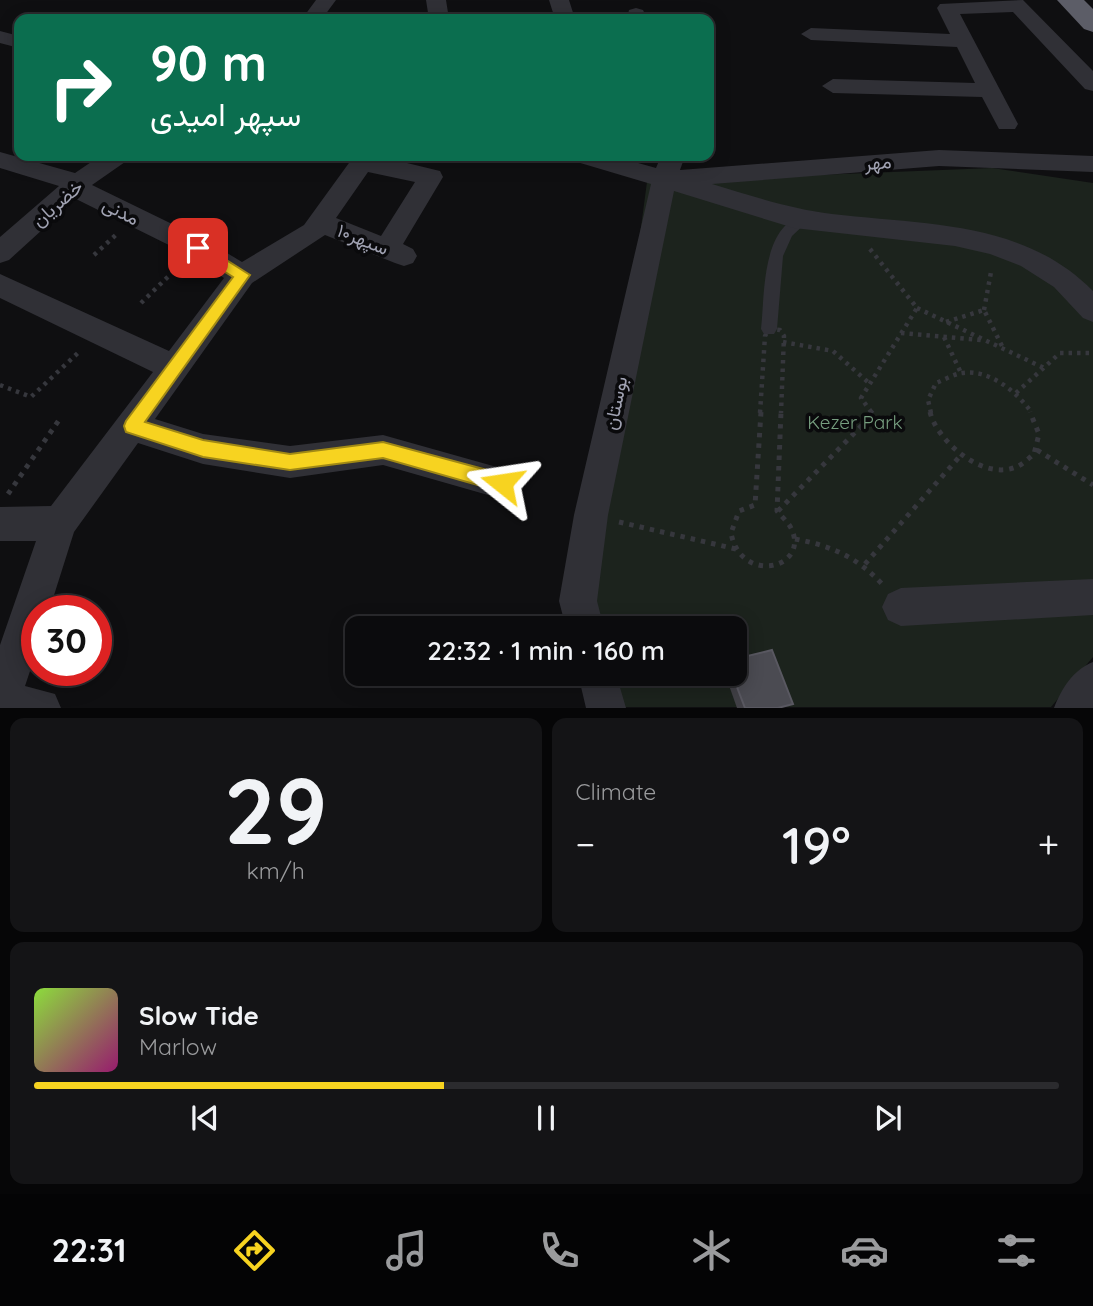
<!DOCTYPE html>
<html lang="en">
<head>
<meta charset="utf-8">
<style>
	body { margin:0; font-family:Quicksand,Vazirmatn,sans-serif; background:#141416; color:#f1f3f6; height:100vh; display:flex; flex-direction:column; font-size:26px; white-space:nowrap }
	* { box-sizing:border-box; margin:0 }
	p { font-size:23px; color:#9a9b9d }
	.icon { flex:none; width:38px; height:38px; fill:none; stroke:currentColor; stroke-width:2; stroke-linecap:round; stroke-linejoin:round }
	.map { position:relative; height:708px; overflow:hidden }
	.panel { display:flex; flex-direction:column; gap:10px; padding:10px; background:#060607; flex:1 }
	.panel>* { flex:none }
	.banner { position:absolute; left:14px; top:14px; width:700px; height:147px; border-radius:14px; box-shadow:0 4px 18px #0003,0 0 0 2px #2b2b2e; background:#0b6e4f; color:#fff; overflow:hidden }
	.speed { position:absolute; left:21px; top:595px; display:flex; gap:14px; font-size:35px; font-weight:700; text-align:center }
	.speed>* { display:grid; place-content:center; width:91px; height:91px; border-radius:50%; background:#0b0b0d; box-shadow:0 4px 18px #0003,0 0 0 2px #2b2b2e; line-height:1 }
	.speed .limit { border:10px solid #d22; background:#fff; color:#111 }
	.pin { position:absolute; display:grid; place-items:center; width:60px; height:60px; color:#fff; margin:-30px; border-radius:14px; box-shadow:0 4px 10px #0006 }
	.me { position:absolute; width:77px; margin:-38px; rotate:285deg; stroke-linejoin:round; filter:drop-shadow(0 0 5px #0008) }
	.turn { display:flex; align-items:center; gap:24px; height:147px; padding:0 21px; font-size:32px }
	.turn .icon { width:91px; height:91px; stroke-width:2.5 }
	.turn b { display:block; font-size:49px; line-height:60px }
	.big { font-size:52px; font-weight:600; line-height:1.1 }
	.panel .widget { flex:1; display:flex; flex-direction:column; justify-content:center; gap:10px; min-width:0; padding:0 24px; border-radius:14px; background:#141416 }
	.panel .dial { align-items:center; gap:0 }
	.dial b { font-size:91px; line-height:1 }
	.song { display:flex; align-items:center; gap:21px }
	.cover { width:84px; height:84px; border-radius:10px; background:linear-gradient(135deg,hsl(90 70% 55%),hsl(320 70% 35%)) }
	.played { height:7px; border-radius:4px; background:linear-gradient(90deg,#f7d320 40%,#2b2b2e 40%) }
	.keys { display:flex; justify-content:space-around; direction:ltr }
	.heat { display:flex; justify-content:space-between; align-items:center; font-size:38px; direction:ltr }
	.panel .tiles { flex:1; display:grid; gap:10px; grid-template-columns:1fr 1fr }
	.widget:last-child { grid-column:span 2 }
	.trip { position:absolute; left:345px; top:616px; width:402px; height:70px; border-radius:14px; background:#0b0b0d; box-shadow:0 4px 18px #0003,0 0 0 2px #2b2b2e; font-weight:600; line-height:70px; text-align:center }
	.menu { display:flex; height:112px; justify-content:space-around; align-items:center; background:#040405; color:#9a9b9d }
	.menu .icon { width:49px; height:49px }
	.menu .current { color:#f7d320 }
	.menu b { font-size:32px; color:#f1f3f6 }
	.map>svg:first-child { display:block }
	.green { fill:#1c231d }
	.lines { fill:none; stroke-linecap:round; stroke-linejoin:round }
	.path-far1 { stroke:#36373d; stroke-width:4.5; stroke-dasharray:3.5 5; stroke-linecap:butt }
	.path { stroke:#36373d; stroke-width:5; stroke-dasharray:4.5 6; stroke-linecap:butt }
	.lane { fill:#303036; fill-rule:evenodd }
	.street { fill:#303036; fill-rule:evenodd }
	.highway { fill:#5c5d67; fill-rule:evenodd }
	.wall { fill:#414046 }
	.building { fill:#4b4b52; stroke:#595861; stroke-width:2 }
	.route { fill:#f7d320; stroke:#a18915; stroke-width:2 }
	.labels { text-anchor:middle; stroke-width:7; stroke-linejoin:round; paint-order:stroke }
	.street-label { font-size:19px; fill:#a0a2b2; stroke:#0a0a0c }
	.park-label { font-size:19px; fill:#769e7f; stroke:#0a0a0c }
</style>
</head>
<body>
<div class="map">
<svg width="1093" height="708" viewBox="0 0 1093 708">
	<rect width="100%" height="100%" fill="#0f0f11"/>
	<path class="green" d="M992,168L1093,183V657L1051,707H623L614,674H735V628H603L593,589L647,182Z"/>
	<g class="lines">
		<path class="path-far1" d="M870,249L917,308L861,398L872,413
			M94,255L119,232
			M141,303L180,265
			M917,308L1044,368
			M984,310L991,272
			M946,322L984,310L1003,348
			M901,333L981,340
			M944,337L961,373
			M783,342L833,351L870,384
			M0,385L31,397L80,351
			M1016,393L1060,353H1093
			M760,413L765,336L769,329L780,330L784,336L781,413
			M931,413L928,400L936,383C944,380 954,374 962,373C990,369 1017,392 1032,413"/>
		<path class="path" d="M761,412L755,505L739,511L731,533C741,586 811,568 791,528C788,522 781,516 777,511L781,412
			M930,412C937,441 983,481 1016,467C1022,465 1029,458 1034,454L1039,434L1030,412
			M1037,450L1093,485
			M8,494L59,420
			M778,511L873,414L871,412
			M619,522L736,549
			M795,539C832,546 857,557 883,585
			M865,564L961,455"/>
		<path class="lane" d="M803,214L810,219L792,236L783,256L777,329L774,334H764L761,329C765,293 761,229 803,214Z"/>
		<path class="street" d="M316,0H336L322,19H302Z
			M426,0H446L449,19H429Z
			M549,0H569L575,19H555Z
			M1023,0L1093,71V91L1085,89L1013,12L960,14L1018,124L1015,129H999L982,97L833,93L822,86L833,79L975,83L957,47L811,40L801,34L811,28L950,34L937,8L940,4Z
			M636,8L643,10L647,19H627L629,10Z
			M0,31L19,36V48L0,43Z
			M939,150L1093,156V172L939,166L712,184C752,196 790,209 832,214C924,225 1023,220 1093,291V322L1083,318L1054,287L1021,266L990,254L955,246L794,228L674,191L608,515L597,601L604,628H566L559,601L574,515L651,184L577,162L573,156H613L656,168L661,156H685L680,170Z
			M0,152L75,173L100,156H129L125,162L92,185L207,241L242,262L304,225L354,156H378L440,171L443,177L403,244L413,249L417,256L413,263L404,266L395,263L325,235L252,283L155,419L203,434L290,446L383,435L514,472L519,483L514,494L502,499L383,465L290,478L203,464L138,443L74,532L49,611H37V650L25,686L55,694L61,708H0V645L36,541H0V507L51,506L153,372L0,298V274L169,351L224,278L189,255L76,199L9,260L0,263V237L59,186L0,168ZM368,172L415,182L381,236L336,218Z
			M1093,579V615L901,626L888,620L882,607L888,594L901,588Z
			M1093,662V708H1054C1062,688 1073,670 1093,662Z
			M578,674H616L626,708H586Z"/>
		<path class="highway" d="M1057,0H1084L1093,9V32L1084,29Z"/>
	</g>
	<path class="wall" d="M725,674H735L778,708H737Z"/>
	<path class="building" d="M772,650L793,704L778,708H745L732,674H735V659Z"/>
	<path class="route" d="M198,242L250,275L145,422L203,440L290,454L383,442L502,474L508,477L511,483L508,489L502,492L383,458L290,470L203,457L126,432L124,426L126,421L233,277L193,252L191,248Z"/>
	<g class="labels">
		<g class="street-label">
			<text transform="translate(878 162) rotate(-4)" y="7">مهر</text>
			<text transform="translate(57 203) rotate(-41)" y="7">خضریان</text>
			<text transform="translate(121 211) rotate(27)" y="7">مدنی</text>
			<text transform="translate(363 239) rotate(22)" y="7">سپهر۱۰</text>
			<text transform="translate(615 403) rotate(-78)" y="7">بوستان</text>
		</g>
		<g class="park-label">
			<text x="855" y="429">Kezer Park</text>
		</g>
	</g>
</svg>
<div class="speed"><div class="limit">30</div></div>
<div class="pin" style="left:198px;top:248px;background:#d93025"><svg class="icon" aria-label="arrive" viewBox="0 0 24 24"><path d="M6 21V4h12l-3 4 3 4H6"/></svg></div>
<svg class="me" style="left:502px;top:483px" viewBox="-20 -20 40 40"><path d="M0-17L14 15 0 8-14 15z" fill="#f7d320" stroke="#fff" stroke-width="4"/></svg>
<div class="trip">22:32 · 1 min · 160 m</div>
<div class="banner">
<div class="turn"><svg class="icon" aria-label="right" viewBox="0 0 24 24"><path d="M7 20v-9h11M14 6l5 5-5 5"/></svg><div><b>90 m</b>سپهر امیدی</div></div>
</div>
</div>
<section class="panel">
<div class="tiles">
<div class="widget dial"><b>29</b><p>km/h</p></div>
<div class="widget"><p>Climate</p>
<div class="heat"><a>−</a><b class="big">19°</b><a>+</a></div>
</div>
<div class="widget">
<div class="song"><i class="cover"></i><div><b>Slow Tide</b><p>Marlow</p></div></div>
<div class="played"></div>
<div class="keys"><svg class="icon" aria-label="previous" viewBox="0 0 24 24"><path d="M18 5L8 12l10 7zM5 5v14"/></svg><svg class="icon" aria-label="pause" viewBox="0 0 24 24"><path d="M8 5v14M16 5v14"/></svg><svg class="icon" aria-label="next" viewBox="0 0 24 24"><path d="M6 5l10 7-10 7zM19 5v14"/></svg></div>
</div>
</div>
</section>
<nav class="menu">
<b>22:31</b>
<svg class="icon current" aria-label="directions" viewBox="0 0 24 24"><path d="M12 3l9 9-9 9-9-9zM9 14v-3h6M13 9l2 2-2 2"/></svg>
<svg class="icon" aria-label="music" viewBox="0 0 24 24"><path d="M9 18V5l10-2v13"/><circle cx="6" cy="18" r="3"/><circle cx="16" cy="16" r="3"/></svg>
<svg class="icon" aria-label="phone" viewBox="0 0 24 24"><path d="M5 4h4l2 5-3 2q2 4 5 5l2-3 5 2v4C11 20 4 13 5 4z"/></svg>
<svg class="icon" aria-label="climate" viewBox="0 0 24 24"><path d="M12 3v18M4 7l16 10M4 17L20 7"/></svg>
<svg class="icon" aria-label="car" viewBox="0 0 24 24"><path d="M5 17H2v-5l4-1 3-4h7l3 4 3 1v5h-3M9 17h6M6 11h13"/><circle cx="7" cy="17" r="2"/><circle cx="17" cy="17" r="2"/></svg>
<svg class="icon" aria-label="filters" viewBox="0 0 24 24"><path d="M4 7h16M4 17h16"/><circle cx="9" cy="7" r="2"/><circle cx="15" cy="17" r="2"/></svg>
</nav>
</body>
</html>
